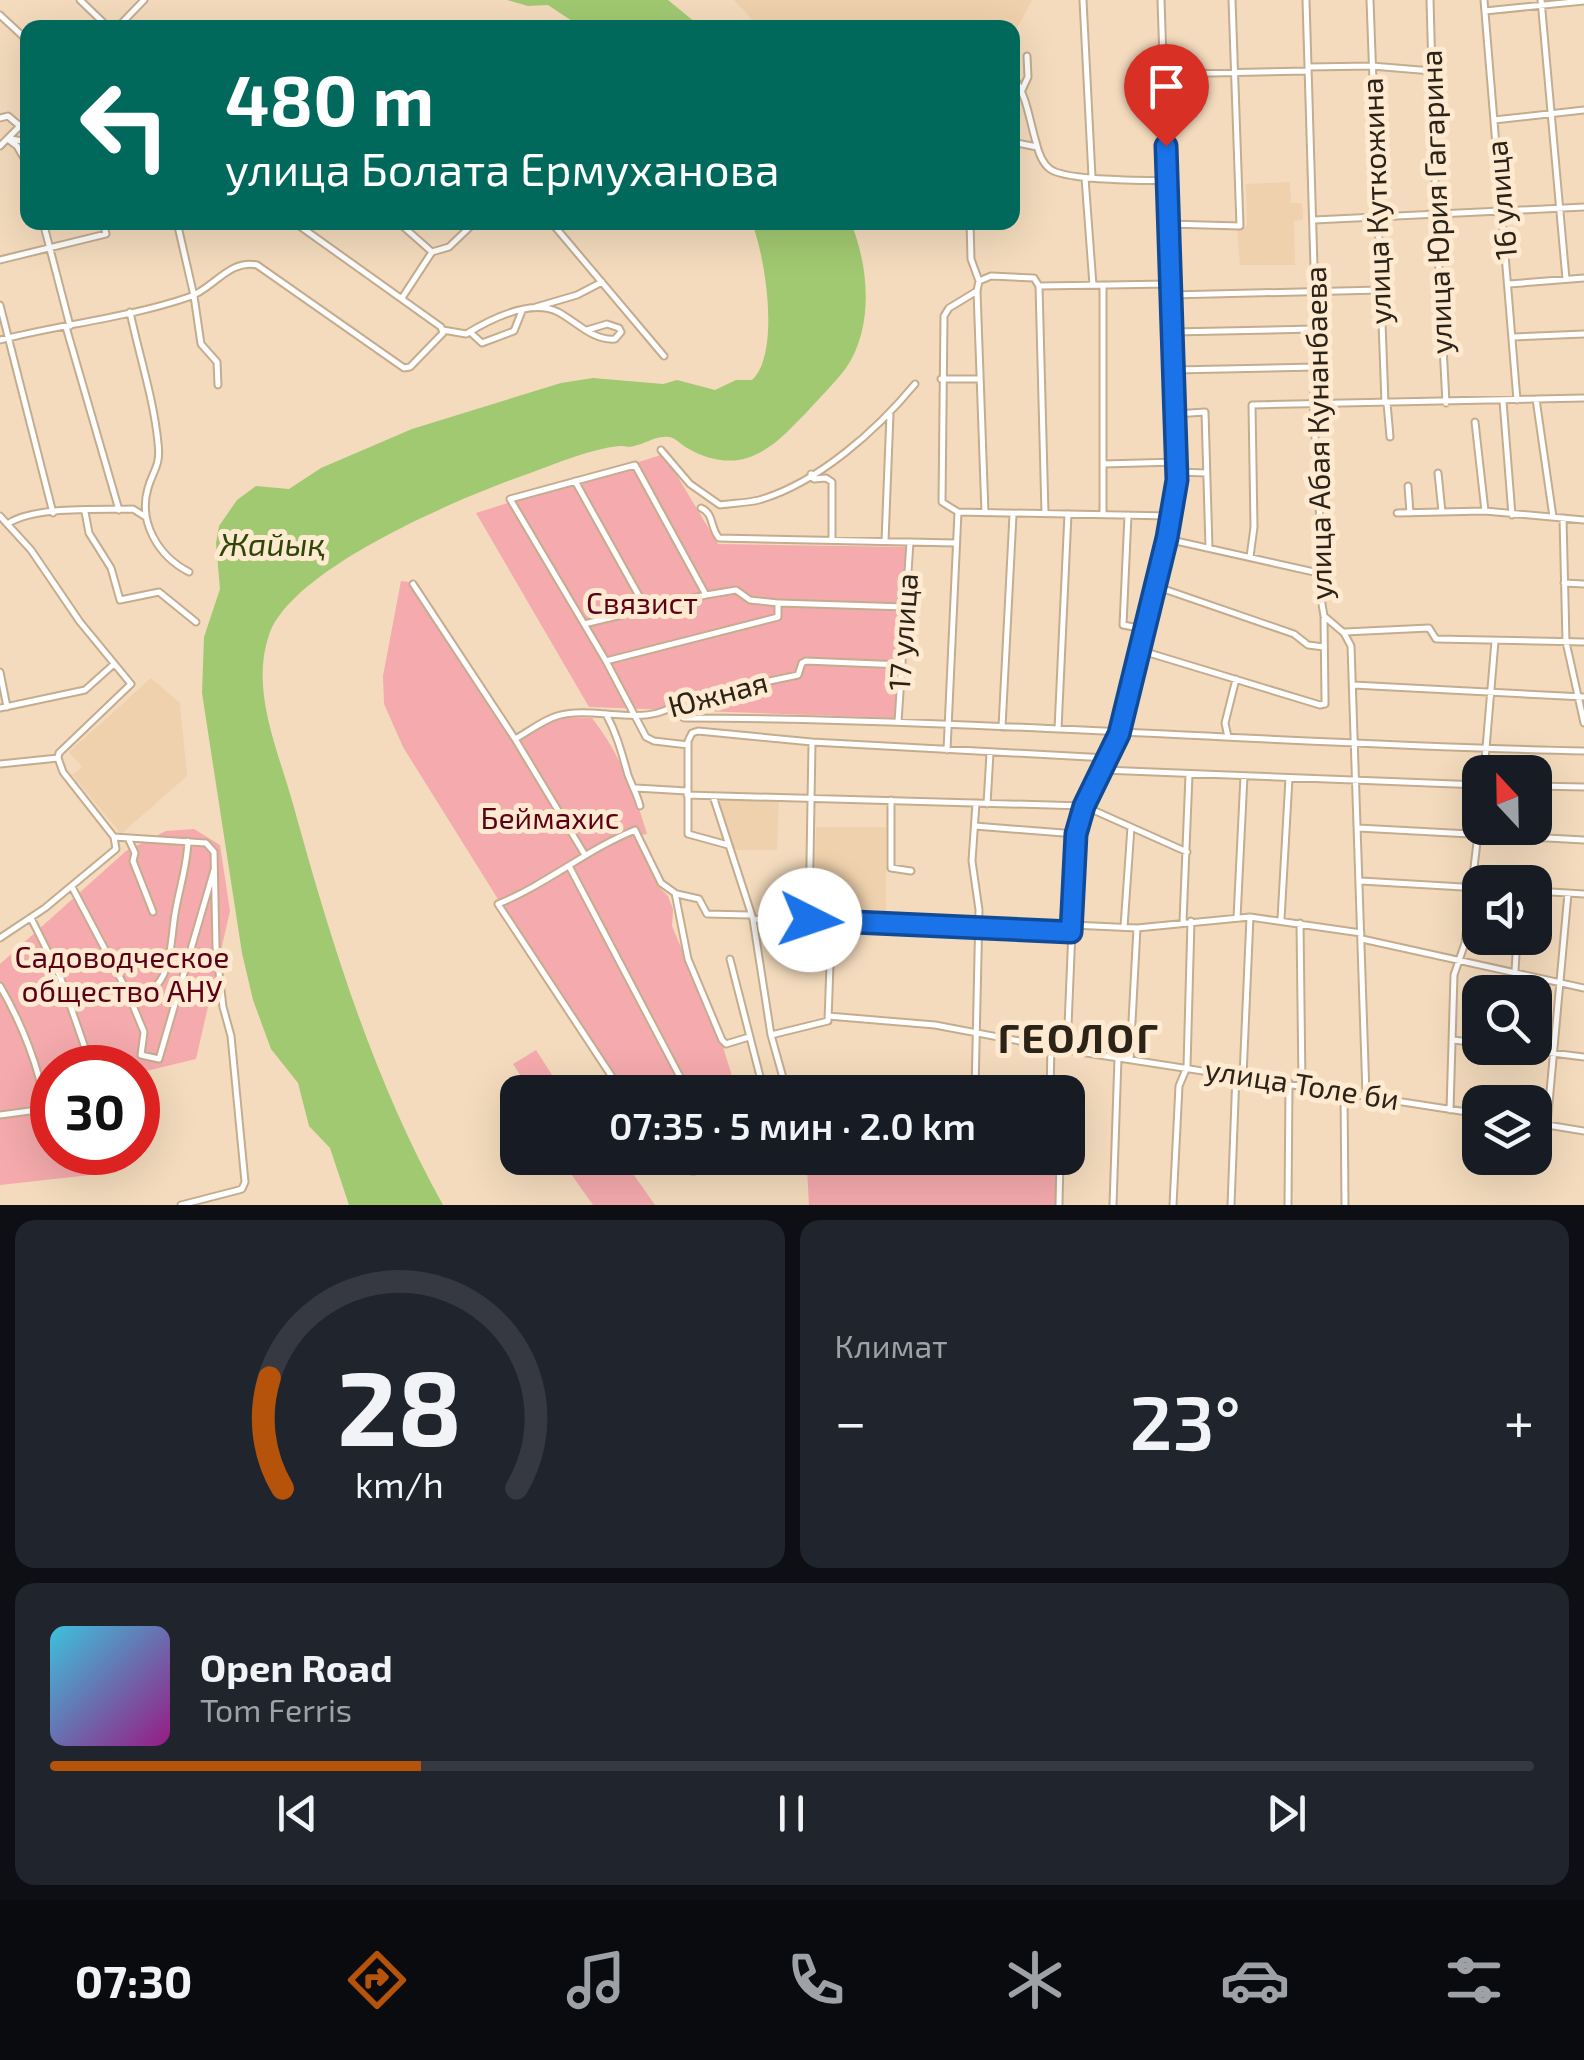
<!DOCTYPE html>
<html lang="ru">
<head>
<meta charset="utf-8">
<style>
	body { margin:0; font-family:"Exo 2",sans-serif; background:#20242c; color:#f1f3f6; height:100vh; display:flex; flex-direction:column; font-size:38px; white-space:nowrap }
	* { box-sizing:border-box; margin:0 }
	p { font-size:32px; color:#9ea1a6 }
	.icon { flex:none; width:55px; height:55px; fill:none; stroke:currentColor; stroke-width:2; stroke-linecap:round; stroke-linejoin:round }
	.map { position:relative; height:1205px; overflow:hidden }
	.details { display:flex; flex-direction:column; gap:15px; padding:15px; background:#0d0f14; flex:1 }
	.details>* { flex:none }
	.guide { position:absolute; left:20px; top:20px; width:1000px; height:210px; border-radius:20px; box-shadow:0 10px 40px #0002; background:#00695c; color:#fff; overflow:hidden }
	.needle { width:65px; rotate:338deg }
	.fabs { position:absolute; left:1462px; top:755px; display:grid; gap:20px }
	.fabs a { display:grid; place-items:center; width:90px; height:90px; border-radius:20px; background:#171b24; box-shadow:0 10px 40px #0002; font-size:50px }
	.speed { position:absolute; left:30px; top:1045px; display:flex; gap:20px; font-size:50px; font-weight:700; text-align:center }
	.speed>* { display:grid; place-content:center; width:130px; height:130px; border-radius:50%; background:#171b24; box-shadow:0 10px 40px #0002; line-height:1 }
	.speed .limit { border:15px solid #d22; background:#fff; color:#111 }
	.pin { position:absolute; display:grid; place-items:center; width:85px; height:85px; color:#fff; margin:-102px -42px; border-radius:50% 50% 50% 0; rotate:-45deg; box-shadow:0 0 10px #0007 }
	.pin .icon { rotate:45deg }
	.me { position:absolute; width:110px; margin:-55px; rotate:94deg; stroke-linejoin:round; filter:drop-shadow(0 0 8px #0008) }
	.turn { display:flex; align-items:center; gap:35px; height:210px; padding:0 40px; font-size:45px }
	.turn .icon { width:130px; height:130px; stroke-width:2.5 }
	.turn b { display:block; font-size:70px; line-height:85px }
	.big { font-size:75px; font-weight:600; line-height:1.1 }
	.details .tile { flex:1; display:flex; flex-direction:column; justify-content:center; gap:15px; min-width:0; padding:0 35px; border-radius:20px; background:#20242c }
	.details .dial { align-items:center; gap:0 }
	.dial svg { height:260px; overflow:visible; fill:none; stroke:#363941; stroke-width:7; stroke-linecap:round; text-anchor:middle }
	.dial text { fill:#f1f3f6; stroke:none }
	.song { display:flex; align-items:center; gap:30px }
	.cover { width:120px; height:120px; border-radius:15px; background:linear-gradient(135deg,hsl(190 70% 55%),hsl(310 70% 35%)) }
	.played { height:10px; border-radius:5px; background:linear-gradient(90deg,#b45309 25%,#363941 25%) }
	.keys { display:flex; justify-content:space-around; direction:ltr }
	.heat { display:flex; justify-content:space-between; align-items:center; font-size:55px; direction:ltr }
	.details .tiles { flex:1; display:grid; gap:15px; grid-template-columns:1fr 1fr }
	.tile:last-child { grid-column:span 2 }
	.trip { position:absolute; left:500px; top:1075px; width:585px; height:100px; border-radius:20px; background:#171b24; box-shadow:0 10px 40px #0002; font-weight:600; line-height:100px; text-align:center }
	.tabs { display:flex; height:160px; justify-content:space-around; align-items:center; background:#090b0e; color:#9ea1a6 }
	.tabs .icon { width:70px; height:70px }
	.tabs .selected { color:#b45309 }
	.tabs b { font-size:45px; color:#f1f3f6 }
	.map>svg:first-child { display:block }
	.built { fill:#efd1ad }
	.green { fill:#f5aaad }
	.water { fill:#a1c971 }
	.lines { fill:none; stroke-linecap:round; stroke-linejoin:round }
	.minor-casing { stroke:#c4ac8e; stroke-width:9 }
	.minor { stroke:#fff; stroke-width:5 }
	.route-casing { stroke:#114b97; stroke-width:25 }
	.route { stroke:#1a73e8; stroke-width:18 }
	.labels { text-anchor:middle; stroke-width:10; stroke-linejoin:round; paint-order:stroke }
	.street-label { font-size:30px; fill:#2c2318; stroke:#fee9d1 }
	.park-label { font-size:30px; fill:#5c0017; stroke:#fee9d1 }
	.water-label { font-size:32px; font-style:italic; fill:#2f4706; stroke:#fee9d1 }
	.district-label { font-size:40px; font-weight:bold; letter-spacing:2.5px; fill:#2c2318; stroke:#fee9d1 }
</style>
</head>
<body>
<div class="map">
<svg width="1584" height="1205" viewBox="0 0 1584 1205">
	<rect width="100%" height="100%" fill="#f4dbbd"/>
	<path class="built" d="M734,0H1032L1013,36L1012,28L759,27Z
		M1290,182L1291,203H1302L1303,219L1294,221L1295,265H1240L1237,228L1247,227L1246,184Z
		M151,678L180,703L187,776L121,834L72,775L82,767L69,752Z
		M718,798L779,799L777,850H734Z
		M816,827H886V917L820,916L814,906Z"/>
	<path class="green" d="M664,454L718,544L906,547L895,718L589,707L476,513Z
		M401,581L416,583L516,733L550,717L592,718C619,752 635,793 647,834L636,836L658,886L668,896L673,909L672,926L723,1047L737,1092H626L496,896L403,747L384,704L383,676Z
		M194,829L220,845L230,911L196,1059L142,1072L138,1089V1068H52V1152L122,1153L117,1172L0,1185V964L126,851L166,831Z
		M536,1050L563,1092H531L513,1064Z
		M575,1158H622L655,1205H593L564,1164Z
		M807,1168L1057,1172V1205H809Z"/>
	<path class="water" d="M507,0H668L701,27H581L548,5L528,6Z
		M752,223H851C869,267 874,327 846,368C834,384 819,398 806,413C788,431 772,450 747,458C728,464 706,459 689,449C679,444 675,435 663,437C652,438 644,444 634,446C625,448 629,446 619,446C591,449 559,462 533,472C466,495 292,567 269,635C250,690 278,750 293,804C331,942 373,1079 443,1205H349L330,1148L309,1126L298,1083L271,1049L253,1000L242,953L202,693L204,637L220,589L216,543L219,526L237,500L256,486L289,489L321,468L412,429L561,383L593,378L663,384L677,380L715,390L736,380H752C781,353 765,256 752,223Z"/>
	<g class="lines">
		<defs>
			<path id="minor" d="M80,0L109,28
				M1083,0L1092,177
				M1306,0L1317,367L1313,402L1323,574L1321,598L1324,616L1344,633L1351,646L1366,1095
				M1370,0L1385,403
				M1430,0L1436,213L1446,403
				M1484,0L1517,400
				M1541,0L1566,279
				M1485,11L1584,1
				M0,15L28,41
				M117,28L144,0
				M1308,67L1372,66L1432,71
				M1164,74L1308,71
				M1012,75C1027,95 1029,119 1036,142C1038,151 1042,163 1050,169C1066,181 1144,180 1167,181
				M1022,90L1028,77L1027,56
				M0,118L8,116L20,126
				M1494,120L1584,110
				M11,139L28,142
				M9,140L17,146L28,165
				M1012,142L1037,147
				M0,146L28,118
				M1085,178L1093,285
				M1314,220L1584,207
				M43,222L70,326
				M177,222L194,296L201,344L217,362L218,385
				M398,222L432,252
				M551,222L664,356
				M970,222L971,259L979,281
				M1169,224L1240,226L1232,0
				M0,260L106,234L103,222
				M1509,284L1584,278
				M1039,286L1171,284
				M977,291L949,308L944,316L942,502L958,512L1171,516
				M1171,295L1380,290
				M402,298L432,252L449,247L475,222
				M0,305L53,513
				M536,307L577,295L602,282
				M130,312C139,355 154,400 158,443C161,466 153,470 148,488C138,522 158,556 189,572
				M66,327L119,510
				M443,330L466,334C489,320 530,298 558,312C577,322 593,341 615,339L621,332L619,328L607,324L587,330
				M470,332L482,343L514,331L522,311
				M1172,332L1314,329
				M1513,337L1584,334
				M0,340C62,324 128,318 189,297C213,289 229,259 257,265L404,368L410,367L443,333L441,327L294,222
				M1174,370L1316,367
				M941,379H980
				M1536,399L1553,517
				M1503,401L1512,515
				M1387,403L1390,437
				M1175,414L1205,412L1209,548
				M1475,422L1485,511
				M661,450L690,484L720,505C733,503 747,503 759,500C818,483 877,430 915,384
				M1103,464L1177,462
				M1177,472L1207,473
				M1438,473L1442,512
				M811,474L814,479L826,478L832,482V540
				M575,481L643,603V609
				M1408,486L1410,513
				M701,508C714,513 710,528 719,538L956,543
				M85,512L89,533L111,568L120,600L159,592L196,622
				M985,513L977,291L979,281L991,276L1034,278L1039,286L1045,514
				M1103,513V286
				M1397,513L1485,511L1584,520
				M1128,515L1123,625L1144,629
				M0,516L31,550L80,622L131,684L59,753L58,758
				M1563,518L1566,642L1584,723
				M9,523C35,506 101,510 133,509L144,516
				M1167,539L1323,574
				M885,541L890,414
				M1250,557L1254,527L1252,405L1584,398
				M1564,583L1584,584
				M413,584L515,739L585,855
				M1155,586L1294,634L1308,645L1324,647
				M779,603L906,607
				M584,624L706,595L635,465L510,499L606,661L646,737L654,741L688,745
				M1345,632L1429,628L1436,639L1584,642
				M1139,650L1320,705L1325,704V699L1324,619
				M606,661L778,617V603L750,600L736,590L706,595
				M0,672L7,707
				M1353,685L1584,697
				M0,708L85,690L114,664
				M671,710L684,718C985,719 1284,745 1584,751
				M606,714C617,734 622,754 628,775C632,786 637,794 640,806
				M898,722L910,542
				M1002,727L1013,515
				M1058,729L1068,514
				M1228,737L1225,723L1236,679
				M515,739C528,732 543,720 557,716C594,704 651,731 680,700L798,675L802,663L806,661L902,665
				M947,750L958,512
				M58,758L63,772L114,837L206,843L214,852L216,947L223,1007L231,1036L245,1182L242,1189L235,1191L181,1205
				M0,764L58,758
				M1103,770L1480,785
				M1484,772L1495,641
				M1535,786L1584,787
				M636,788L687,791
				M687,795L1084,806L1187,852
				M713,796L753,919L771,1035L787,1092
				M891,800V868L911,871
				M987,804L990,753
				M975,826L1076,834
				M1358,828L1584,840
				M129,840L135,853L133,861L153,912
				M728,845L688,834V741L692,733L698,731L812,742L1107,758
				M569,866L688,1092
				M1361,881L1480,888
				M72,887L127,991L144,1032L141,1055L159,1059L214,870
				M1535,891L1584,894
				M677,894L699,899L707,914L749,915
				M31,918L60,976L92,1068
				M1237,918L1244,776
				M753,919L1071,932
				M1281,919L1289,778
				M809,920L812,743
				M1183,922L1189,775
				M1300,923L1302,1085
				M1072,925L1137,928L1250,917L1361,933
				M1124,927L1131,827
				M0,938L45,908L116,849L114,837
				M1362,939L1584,988
				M730,959L764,1092
				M1515,971L1517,938
				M157,985C172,968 171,937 175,914C179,889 187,867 188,841
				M0,986C20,1020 41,1070 45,1109
				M828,1016L935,1025L1067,1050L1480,1114
				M771,1035L828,1021L830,964
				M1453,1040L1480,1043
				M1511,1048L1584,1057
				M1067,1050L1076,834L1084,806L1119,734L1167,539L1177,480L1161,0
				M1130,1059L1137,928
				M1243,1076L1250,917
				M622,1092L498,904C547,884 586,850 635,830L661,883L675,893L688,959L722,1040L726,1044L749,1037
				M975,1092L979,910L972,861L976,803
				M1050,1092L1051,1047
				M1344,1092L1345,1205
				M138,1099L151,1101
				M1506,1102L1507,1098
				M1450,1110L1454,975L1465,943L1480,817
				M0,1115L52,1108
				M1535,1123L1584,1131
				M1547,1125L1568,893
				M665,1158L671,1167L693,1171L768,1158
				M797,1158L804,1165L1059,1171
				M1059,1205L1060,1158
				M1113,1205L1118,1058
				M1173,1205L1179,1086L1187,1067L1191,921
				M1231,1205L1236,1074
				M1288,1205L1289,1083"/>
		</defs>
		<use href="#minor" class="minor-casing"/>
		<use href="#minor" class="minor"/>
	</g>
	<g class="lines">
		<defs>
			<path id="route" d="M810,920L1071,932L1076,834L1084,806L1119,734L1167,538L1177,480L1166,146"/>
		</defs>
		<use href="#route" class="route-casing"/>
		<use href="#route" class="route"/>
	</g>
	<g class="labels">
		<g class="street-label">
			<text transform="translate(1502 200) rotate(-95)" y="10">16 улица</text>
			<text transform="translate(1377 201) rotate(-92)" y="10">улица Куткожина</text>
			<text transform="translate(1437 202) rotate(-92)" y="10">улица Юрия Гагарина</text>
			<text transform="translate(1319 433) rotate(-91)" y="10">улица Абая Кунанбаева</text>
			<text transform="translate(904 632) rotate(-86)" y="10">17 улица</text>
			<text transform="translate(718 695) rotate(-15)" y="10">Южная</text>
			<text transform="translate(1302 1085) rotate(9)" y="10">улица Толе би</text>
		</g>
		<g class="park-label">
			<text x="642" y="614">Связист</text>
			<text x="550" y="829">Беймахис</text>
			<text x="122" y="968">Садоводческое<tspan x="122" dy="34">общество АНУ</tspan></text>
		</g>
		<g class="water-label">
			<text x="272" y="556">Жайық</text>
		</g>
		<g class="district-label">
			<text x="1079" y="1053">ГЕОЛОГ</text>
		</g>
	</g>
</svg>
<div class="fabs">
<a><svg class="needle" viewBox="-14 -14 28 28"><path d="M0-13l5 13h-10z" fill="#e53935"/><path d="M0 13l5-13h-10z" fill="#9ea1a6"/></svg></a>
<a><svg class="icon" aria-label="sound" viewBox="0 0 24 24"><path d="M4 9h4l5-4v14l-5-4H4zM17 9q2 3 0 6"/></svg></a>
<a><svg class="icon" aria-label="search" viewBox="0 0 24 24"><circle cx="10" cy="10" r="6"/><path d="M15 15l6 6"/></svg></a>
<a><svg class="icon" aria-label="layers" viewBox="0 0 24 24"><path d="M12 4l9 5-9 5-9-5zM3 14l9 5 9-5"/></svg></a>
</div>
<div class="speed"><div class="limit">30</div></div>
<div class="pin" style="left:1166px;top:146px;background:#d93025"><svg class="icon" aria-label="arrive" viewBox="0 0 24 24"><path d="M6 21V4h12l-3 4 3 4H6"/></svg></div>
<svg class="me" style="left:810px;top:920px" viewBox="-20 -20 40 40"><circle r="19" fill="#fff"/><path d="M0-13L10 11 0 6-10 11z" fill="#1a73e8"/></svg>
<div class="trip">07:35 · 5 мин · 2.0 km</div>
<div class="guide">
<div class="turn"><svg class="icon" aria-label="left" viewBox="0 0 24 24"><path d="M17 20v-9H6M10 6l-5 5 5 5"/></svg><div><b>480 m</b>улица Болата Ермуханова</div></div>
</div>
</div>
<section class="details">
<div class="tiles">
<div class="tile dial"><svg viewBox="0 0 100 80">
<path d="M14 69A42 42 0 1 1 86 69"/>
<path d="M14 69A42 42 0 0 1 10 35" stroke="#b45309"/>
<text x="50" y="56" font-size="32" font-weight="700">28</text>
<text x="50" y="72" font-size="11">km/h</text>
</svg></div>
<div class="tile"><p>Климат</p>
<div class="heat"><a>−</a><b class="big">23°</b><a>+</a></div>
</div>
<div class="tile">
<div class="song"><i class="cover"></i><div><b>Open Road</b><p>Tom Ferris</p></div></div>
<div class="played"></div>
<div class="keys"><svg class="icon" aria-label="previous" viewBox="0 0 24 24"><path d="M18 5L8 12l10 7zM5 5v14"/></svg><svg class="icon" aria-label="pause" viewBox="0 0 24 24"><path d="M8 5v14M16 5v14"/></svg><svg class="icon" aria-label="next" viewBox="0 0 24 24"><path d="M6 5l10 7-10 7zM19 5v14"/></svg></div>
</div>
</div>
</section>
<nav class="tabs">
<b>07:30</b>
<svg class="icon selected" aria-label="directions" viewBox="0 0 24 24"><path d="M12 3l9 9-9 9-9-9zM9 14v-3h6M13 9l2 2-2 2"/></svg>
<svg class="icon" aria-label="music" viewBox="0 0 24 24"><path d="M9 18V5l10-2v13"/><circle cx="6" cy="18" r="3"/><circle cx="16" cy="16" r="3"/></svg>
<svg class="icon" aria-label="phone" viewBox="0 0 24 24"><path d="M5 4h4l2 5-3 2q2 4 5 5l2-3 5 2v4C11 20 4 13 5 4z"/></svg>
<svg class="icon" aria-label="climate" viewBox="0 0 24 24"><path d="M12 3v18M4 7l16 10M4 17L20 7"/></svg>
<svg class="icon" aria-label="car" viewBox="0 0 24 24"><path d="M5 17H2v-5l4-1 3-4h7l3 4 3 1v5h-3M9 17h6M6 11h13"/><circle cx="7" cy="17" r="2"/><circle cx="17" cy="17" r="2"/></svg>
<svg class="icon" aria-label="filters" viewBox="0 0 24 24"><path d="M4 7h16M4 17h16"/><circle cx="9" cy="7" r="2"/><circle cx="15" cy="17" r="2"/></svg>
</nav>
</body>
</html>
